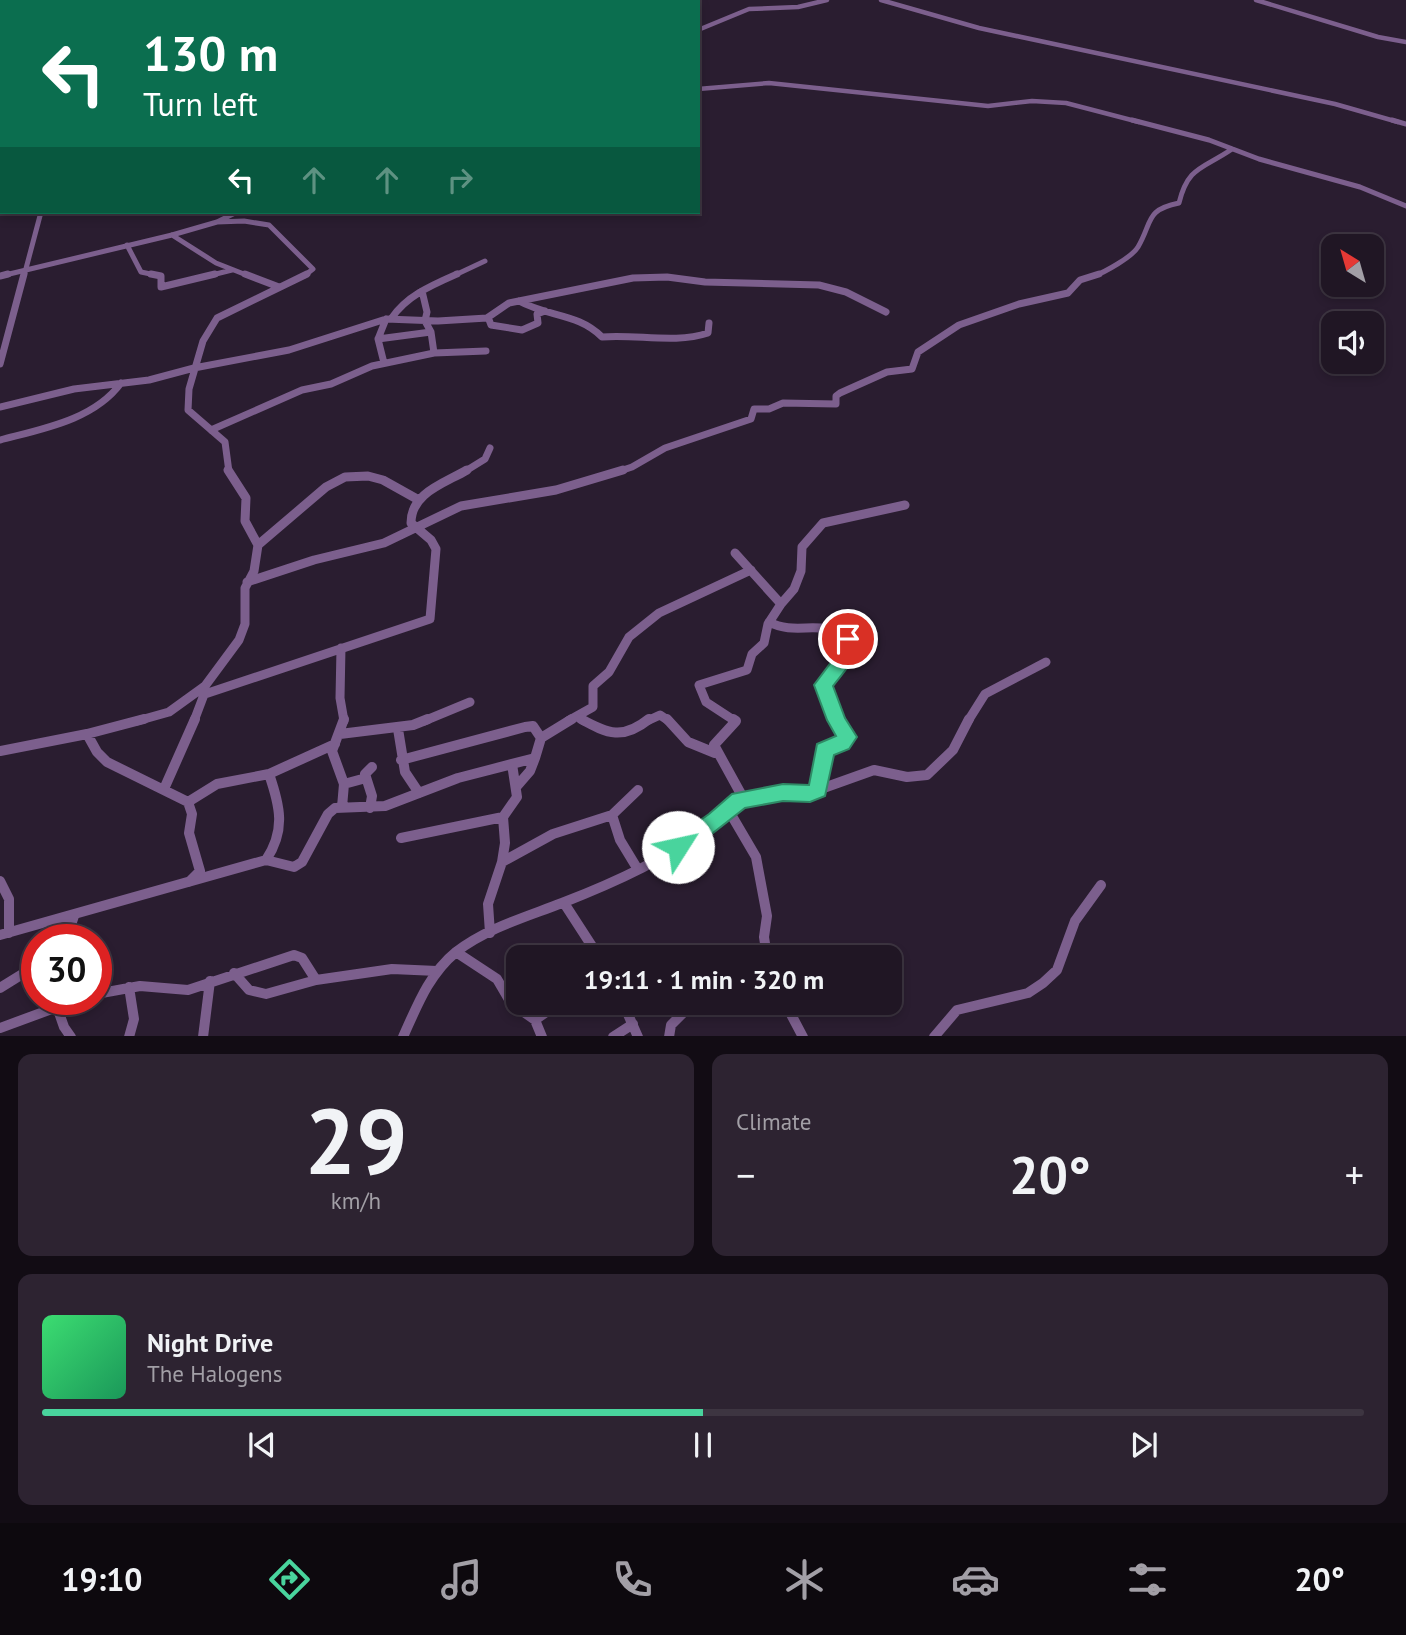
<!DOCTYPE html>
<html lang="en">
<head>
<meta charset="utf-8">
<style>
	body { margin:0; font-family:"PT Sans",sans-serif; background:#2d2331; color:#f1f3f6; height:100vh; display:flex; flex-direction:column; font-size:26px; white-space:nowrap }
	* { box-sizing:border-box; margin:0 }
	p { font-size:23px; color:#a29fa6 }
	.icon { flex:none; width:38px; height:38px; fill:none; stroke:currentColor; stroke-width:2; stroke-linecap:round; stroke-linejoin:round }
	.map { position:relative; height:1036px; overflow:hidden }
	.drawer { display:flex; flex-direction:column; gap:18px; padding:18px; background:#120c14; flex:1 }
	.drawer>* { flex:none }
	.hud { position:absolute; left:0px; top:0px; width:700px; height:214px; box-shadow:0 4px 10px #0003,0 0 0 2px #3d3541; background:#0b6e4f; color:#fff; overflow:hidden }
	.needle { width:46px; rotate:323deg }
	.controls { position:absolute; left:1321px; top:234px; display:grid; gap:14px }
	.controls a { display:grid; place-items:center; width:63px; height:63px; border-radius:14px; background:#201624; box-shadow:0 4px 10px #0003,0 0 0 2px #3d3541; font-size:35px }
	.speed { position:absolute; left:21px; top:924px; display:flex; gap:14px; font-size:35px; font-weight:700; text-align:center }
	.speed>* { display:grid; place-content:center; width:91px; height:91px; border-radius:50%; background:#201624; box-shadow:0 4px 10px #0003,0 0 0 2px #3d3541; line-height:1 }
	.speed .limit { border:10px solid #d22; background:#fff; color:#111 }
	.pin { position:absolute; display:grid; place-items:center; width:60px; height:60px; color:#fff; margin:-30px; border:4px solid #fff; border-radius:50%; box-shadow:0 2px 7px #0007 }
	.me { position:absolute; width:77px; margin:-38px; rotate:55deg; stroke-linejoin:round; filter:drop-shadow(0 0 5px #0008) }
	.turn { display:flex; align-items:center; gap:24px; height:147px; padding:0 28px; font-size:32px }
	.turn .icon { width:91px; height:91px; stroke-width:2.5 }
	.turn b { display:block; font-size:49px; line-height:60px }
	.lanes { display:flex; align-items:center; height:66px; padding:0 28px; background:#0003; justify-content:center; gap:35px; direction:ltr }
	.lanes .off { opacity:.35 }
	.big { font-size:52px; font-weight:800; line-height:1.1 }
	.drawer .card { flex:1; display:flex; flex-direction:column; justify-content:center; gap:10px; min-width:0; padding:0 24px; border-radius:14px; background:#2d2331 }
	.drawer .dial { align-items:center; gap:0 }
	.dial b { font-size:91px; line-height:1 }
	.song { display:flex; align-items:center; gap:21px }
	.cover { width:84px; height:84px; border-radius:10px; background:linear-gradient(135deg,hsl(140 70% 55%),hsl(150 70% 35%)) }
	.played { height:7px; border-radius:4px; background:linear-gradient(90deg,#49d49d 50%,#3d3541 50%) }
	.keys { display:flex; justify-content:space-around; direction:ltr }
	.heat { display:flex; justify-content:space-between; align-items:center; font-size:38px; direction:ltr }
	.drawer .tiles { flex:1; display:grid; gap:18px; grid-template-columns:1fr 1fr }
	.card:last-child { grid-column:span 2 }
	.trip { position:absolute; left:506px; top:945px; width:396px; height:70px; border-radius:14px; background:#201624; box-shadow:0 4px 10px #0003,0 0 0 2px #3d3541; font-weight:800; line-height:70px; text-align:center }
	.tab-bar { display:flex; height:112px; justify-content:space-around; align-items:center; background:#0d090e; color:#a29fa6 }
	.tab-bar .icon { width:49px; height:49px }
	.tab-bar .selected { color:#49d49d }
	.tab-bar b { font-size:32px; color:#f1f3f6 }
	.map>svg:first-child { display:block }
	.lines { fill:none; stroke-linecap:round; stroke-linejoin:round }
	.street-far4 { stroke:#7c5f8d; stroke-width:4.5 }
	.street-far3 { stroke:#7c5f8d; stroke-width:5 }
	.street-far2 { stroke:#7c5f8d; stroke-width:7 }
	.street-far1 { stroke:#7c5f8d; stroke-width:9 }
	.street { stroke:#7c5f8d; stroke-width:10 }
	.route { fill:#49d49d; stroke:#2f8a66; stroke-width:2 }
</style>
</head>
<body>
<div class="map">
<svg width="1406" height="1037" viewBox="0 0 1406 1037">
	<rect width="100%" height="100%" fill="#2a1d30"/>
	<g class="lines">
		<path class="street-far4" d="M153,0L155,2
			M881,0L979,28L1335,104L1398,122
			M1256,0L1378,37L1406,42
			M62,2L64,0
			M199,2L203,0
			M698,30L749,9L798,7L827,0
			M698,89L769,83L988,106L1032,101L1066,103L1139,122"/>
		<path class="street-far3" d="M1132,120L1209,140L1259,159L1360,187L1406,206
			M1392,120L1406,124
			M217,222L244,221L269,225L313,269L304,276
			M172,235L216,263L249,276
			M127,245L141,272L160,276
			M1,276L172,235L217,222L237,212
			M24,276L41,212
			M208,276L232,270
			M453,276L485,261
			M1094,276C1105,272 1132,257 1138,247C1153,221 1145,210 1179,203C1188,166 1203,169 1232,149"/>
		<path class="street-far2" d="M151,274L161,276V287L215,274
			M245,274L279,287
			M0,276L8,274
			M422,291L427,312L425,321L431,332L434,353
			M519,301C548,317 578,313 602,337C637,334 675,344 708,333L709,323
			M488,317L491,325L522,330L538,323L537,314L545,311
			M391,319C406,296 432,285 457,274
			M378,339L431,332
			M384,363L378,339L386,319
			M0,364L24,274
			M0,407L74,389L149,380L194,368L289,350L386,319L438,321L487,318L509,303L633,278L667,277L705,282L819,285L846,292L886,312
			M211,430L302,390L331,384L372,366L434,353L486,351
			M0,440C42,429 94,420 121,383
			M229,472L225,442L188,410L189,389L203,341L217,318L307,274
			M464,472L485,459L490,448
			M617,472L632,467L665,448L751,419L754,409H769L783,403L836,404V396L840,393L887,372L912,369L918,352L959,325L1019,304L1068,293L1080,280L1099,274"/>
		<path class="street-far1" d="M258,545L326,487L345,477L368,476L383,480L417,499
			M735,553L781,604L768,624L764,643L752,654L747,670L699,685L706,702L735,721
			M247,582L314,560L384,543L461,506L556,490L623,470
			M781,604L794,589L801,571L802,547L823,523L905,505
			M769,622C798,637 821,617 848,639L847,654L823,685L836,721
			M341,648L340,698L344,721
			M205,694L430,619L436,549L431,540L411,523C411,493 443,484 467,470
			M578,717L584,721
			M137,721L169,712L205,686L239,640L245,624V588L254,571L258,545L245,521L246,498L228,470
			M194,721L205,692
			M424,721L470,702
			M568,721L593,707V686L609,672L629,637L659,613L751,570
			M647,721L660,715L669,721
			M968,721L985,694L1046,662"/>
		<path class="street" d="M581,719C608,734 623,740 649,719
			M667,719L688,742L715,753
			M398,729L405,772L419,793
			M87,734L97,752L107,762L188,802L192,814L189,833L200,871L189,882
			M340,734L413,725L428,719
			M0,751L87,734L144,719
			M401,760L525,727L533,726L541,738
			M344,784L366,778
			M517,786L530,771L535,758
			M164,789L195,719
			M818,790L874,770L907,777L927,775L953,750L969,719
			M740,800L818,790L824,750L842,743L847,738L836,719
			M188,802L217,784L269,774L335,744
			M342,807L344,784L332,751L344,719
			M370,808L372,796L365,774L372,767
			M729,811L756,857L767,916L764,937L767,957
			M401,838L503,817
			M266,860C286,830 280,806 269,774
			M502,862L553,834L612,815
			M637,868L620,840L612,815L638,790
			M0,881L9,899V933
			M564,903L599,957
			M490,933L488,904L502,862L505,843L503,817L517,797L512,764
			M0,935L266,860L294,867L302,862L328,814L335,808L385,806L458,778L535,758L541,738L572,719
			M66,940L74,916
			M456,952L497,979L511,1003L535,1020L542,1037
			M234,973L249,990L266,994L316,980
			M129,987L134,1019L129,1037
			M0,988L37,965
			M96,994L140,986L188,990L294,955L302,958L316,980L392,969L437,971
			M623,1003L638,1037
			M785,1003L803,1037
			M57,1007L64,1027L71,1037
			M535,1020L559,1003
			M0,1028L79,999
			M203,1037L210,981
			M403,1037C417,1006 429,974 456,952C487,928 526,917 562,903C616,882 671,857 717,821C726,814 739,806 741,794L714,745L736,721L733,719
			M613,1037L633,1024
			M669,1037L671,1025L693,1003
			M934,1037L957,1010L1028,993L1043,983L1057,970L1075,921L1101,885"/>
	</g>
	<path class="route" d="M848,632L854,634C864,653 844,671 833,686L845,718L857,737L849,749L834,755L825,796L810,802L783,801L745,808L686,854L678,857L671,854L668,847L671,841L709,814L732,794L783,784L809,785L817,744L836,736L827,720L814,685L838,653L842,634Z"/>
</svg>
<div class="controls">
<a><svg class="needle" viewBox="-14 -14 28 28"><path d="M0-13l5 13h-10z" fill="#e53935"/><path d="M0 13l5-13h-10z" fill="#a29fa6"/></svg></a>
<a><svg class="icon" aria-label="sound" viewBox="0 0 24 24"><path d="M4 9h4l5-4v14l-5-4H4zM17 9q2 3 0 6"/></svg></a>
</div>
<div class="speed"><div class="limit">30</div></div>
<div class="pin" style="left:848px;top:639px;background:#d93025"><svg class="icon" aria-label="arrive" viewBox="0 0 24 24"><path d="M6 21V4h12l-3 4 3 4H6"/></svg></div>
<svg class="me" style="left:678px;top:847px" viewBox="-20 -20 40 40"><circle r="19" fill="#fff"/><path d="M0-13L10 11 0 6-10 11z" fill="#49d49d"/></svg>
<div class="trip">19:11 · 1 min · 320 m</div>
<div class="hud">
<div class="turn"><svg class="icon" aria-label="left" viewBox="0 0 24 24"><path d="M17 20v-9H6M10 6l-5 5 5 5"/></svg><div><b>130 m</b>Turn left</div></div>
<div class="lanes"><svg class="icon" aria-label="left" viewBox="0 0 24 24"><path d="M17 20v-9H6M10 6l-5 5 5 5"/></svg><svg class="icon off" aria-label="ahead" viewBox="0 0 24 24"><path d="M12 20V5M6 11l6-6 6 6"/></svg><svg class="icon off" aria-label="ahead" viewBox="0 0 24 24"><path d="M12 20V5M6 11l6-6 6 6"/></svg><svg class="icon off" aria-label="right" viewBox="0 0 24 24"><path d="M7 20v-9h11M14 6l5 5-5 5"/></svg></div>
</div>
</div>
<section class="drawer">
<div class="tiles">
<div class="card dial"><b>29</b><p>km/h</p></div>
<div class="card"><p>Climate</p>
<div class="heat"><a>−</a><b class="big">20°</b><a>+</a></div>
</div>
<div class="card">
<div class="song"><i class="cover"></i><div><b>Night Drive</b><p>The Halogens</p></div></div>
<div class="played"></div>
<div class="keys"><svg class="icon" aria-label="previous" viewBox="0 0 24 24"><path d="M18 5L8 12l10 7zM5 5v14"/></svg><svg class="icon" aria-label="pause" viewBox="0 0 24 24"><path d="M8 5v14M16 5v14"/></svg><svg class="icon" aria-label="next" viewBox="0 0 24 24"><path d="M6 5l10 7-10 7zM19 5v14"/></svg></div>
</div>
</div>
</section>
<nav class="tab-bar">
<b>19:10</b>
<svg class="icon selected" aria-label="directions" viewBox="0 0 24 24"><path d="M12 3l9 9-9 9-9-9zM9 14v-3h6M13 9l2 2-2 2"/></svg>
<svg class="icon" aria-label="music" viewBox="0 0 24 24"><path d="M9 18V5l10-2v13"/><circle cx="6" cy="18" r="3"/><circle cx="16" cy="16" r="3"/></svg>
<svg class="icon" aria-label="phone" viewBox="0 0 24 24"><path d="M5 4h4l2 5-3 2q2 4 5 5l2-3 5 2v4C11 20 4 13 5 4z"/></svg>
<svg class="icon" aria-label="climate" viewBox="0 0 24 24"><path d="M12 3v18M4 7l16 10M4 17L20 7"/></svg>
<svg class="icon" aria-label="car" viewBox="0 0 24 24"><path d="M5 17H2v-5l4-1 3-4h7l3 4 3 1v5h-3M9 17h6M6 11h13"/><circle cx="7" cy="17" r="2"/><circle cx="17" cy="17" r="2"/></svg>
<svg class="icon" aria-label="filters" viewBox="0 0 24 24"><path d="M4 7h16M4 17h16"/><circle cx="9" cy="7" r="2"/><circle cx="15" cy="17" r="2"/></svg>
<b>20°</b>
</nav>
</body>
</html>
